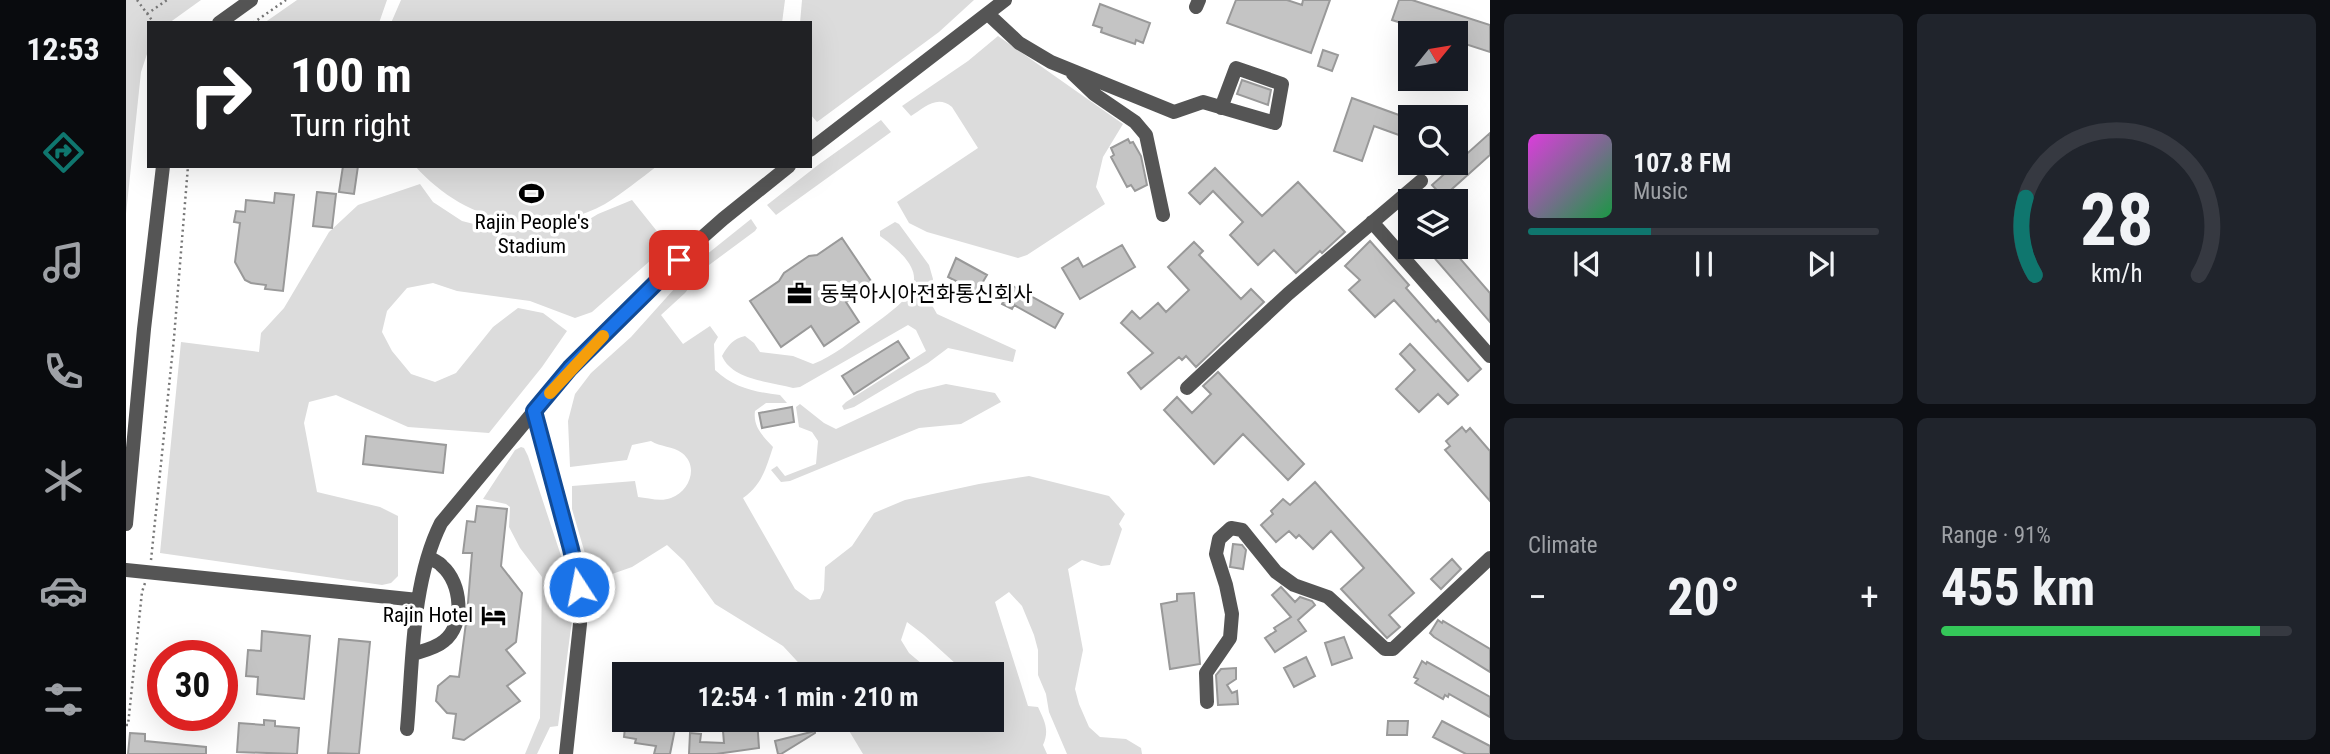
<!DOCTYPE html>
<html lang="en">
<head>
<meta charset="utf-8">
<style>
	body { margin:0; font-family:"Roboto Condensed","Noto Sans KR",sans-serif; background:#20242c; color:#f1f3f6; height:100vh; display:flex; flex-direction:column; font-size:26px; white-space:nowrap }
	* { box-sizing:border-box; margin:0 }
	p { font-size:23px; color:#9ea1a6 }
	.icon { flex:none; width:38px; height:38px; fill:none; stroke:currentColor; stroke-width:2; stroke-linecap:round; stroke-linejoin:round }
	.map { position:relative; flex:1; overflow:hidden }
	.drawer { display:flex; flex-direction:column; gap:14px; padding:14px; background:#0d0f14; width:840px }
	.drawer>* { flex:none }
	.banner { position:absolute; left:21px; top:21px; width:665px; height:147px; border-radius:0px; box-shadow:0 7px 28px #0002; background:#202124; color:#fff; overflow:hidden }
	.needle { width:46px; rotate:60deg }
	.buttons { position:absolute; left:1272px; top:21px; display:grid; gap:14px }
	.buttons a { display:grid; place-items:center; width:70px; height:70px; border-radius:0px; background:#171b24; box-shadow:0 7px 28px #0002; font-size:35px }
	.speed { position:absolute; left:21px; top:640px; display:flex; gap:14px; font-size:35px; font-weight:700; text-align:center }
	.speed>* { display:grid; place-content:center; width:91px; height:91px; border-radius:50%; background:#171b24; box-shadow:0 7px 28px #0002; line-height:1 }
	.speed .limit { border:10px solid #d22; background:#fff; color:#111 }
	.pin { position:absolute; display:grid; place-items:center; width:60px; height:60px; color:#fff; margin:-30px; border-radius:14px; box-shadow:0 4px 10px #0006 }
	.me { position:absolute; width:77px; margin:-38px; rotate:349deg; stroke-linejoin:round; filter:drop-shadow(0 0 5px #0008) }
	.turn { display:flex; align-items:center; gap:24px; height:147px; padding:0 28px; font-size:32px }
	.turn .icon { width:91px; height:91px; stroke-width:2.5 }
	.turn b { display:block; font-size:49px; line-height:60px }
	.big { font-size:52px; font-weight:700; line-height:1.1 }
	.drawer .card { flex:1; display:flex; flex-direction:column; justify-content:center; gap:10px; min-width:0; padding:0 24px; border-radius:10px; background:#20242c }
	.drawer .dial { align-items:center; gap:0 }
	.dial svg { height:182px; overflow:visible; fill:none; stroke:#363941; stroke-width:7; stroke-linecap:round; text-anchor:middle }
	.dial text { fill:#f1f3f6; stroke:none }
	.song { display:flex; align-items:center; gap:21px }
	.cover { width:84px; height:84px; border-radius:10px; background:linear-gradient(135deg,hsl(300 70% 55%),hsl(140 70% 35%)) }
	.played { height:7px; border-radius:4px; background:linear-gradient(90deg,#0f766e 35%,#363941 35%) }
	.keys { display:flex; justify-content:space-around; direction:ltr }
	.heat { display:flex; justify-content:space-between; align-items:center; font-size:38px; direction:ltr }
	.charge { height:10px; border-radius:5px; background:linear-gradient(90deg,#34c759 91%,#363941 0) }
	.drawer .tiles { flex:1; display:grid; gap:14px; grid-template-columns:repeat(2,1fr) }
	.trip { position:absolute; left:486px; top:662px; width:392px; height:70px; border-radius:0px; background:#171b24; box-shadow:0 7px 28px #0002; font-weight:700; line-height:70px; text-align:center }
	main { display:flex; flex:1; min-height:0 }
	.tab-bar { display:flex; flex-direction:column; width:126px; justify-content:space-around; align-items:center; background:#090b0e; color:#9ea1a6 }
	.tab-bar .icon { width:49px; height:49px }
	.tab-bar .active { color:#0f766e }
	.tab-bar b { font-size:32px; color:#f1f3f6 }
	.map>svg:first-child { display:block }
	.green { fill:#dcdcdc }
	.building { fill:#c4c4c4; stroke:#999; stroke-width:2 }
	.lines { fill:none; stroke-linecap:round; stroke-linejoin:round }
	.path { stroke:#777; stroke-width:2.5; stroke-dasharray:2 3.5; stroke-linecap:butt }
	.minor { stroke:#555; stroke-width:14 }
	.route-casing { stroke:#114b97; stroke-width:18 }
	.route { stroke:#1a73e8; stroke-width:12 }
	.slow { stroke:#f59e0b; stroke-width:12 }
	.labels { text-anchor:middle; stroke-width:7; stroke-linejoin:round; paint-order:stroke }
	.poi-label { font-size:21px; fill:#000; stroke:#fff }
</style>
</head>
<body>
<main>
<nav class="tab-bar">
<b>12:53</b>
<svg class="icon active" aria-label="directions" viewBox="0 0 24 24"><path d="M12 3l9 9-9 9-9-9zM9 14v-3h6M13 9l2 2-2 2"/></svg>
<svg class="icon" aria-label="music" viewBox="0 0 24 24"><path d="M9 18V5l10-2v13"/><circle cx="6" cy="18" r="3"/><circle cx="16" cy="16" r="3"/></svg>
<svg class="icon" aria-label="phone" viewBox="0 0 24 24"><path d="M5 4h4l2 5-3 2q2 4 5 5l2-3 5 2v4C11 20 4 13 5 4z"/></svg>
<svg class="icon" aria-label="climate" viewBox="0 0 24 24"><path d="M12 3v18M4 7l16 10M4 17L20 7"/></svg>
<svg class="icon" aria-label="car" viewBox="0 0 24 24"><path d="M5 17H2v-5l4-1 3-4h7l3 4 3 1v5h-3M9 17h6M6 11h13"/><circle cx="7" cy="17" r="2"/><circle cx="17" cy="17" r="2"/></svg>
<svg class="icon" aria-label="filters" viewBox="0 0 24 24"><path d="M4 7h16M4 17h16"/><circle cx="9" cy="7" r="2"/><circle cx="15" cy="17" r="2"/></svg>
</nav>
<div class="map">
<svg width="1364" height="754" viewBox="0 0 1364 754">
	<rect width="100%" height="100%" fill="#fff"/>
	<path class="green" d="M0,0H75L43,23H23V48L15,72L0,214Z
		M171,0H261L253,23H138Z
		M275,0H659L656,23H265Z
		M676,0H848L813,32L691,122L684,114V23H674Z
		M872,36L997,124L977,157L970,187L979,204L901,255L892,258L801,232L783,223L771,202L852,148L826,107C811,94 798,108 785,116L776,106L842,61Z
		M755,120L765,132L650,215L641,205L692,165Z
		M289,166H531C514,179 497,193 479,204C412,241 338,221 289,166Z
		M294,184L307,202L336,221L379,232L452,226L472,214L506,200L542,245L466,312L449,318L404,301L331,291L307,283L281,288L261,311L256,332L266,351L285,374L309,382L330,373L367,327L392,308L417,313L441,331L416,367L363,433L282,427L210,395L183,402L178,423L191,492L254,507L272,516V576L265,583L256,585L34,553L55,342L133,352L135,333L158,308L203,232L232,205Z
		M625,219L631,228L629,231L579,268L559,293L535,315L557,344L584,326L592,337L588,344L589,370C608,388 629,392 654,395L661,403H640L629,411C627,427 636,435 647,447C640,468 636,485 617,498L669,589L684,600L694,599L698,590L699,567L726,546L748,513L779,500L853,484L903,476L983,496L999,514L993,524L996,529L984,565L975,566L956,560L942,569L957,650L949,689L953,704L963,727L974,737L1000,739L1015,748L1016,754H941L923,712L920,694L912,675V650L908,635L896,606L883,592L869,602L902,706L912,707C918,720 924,730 917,745L921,754H737L716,719H866V674H831L830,664L798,635L781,622L775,640L783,653L808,674H683L657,646L589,604L558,561L541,545L506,567L469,580L462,576L460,557L446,509V486L509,481L512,497C522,498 535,502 545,498C564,491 573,466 556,453C547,446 534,447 525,441L506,445L501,460L444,467L442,421L449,394L465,373L505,337L575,259Z
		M769,222L773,224L803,265L807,279L803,300L811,314L890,350L887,362L822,348L802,363L728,407L718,410L716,406L720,402L800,351L790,330L782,325L674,387L667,388C645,382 606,380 596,356C602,345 607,339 619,336L628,343L634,352L667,356L687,364C708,356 725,341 743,328C789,295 811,277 754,236V231Z
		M820,384L869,393L875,402L835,424L793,428L664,481L655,482L645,470L651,466L659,476L690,464L692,441L686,432L673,427L670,407L674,404L698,423L710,429L791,391Z
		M395,447L398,448L402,456L446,589L448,605L432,726L424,727L411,754H399L414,718L416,577L394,548L383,527L384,507L380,504L357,499L389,450Z"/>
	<path class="building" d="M1110,0H1161L1176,5L1177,0H1204L1185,53L1101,23Z
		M1273,0H1286L1364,25V52L1330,41V33H1307L1266,20Z
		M974,4L1024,23L1017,43L1010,40L1009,44L986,36L975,32L976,28L967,25Z
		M1197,50L1212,55L1206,71L1192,66Z
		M1116,80L1145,90L1142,105L1111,94Z
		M1226,98L1284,119V139L1248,126L1236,161L1208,151Z
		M1364,133V155L1317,197L1306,185Z
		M1002,139L1004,143L1007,142L1015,156L1021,185L1009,191L1005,185L1001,187L985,157L988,155L985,148Z
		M217,166H232L228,194L213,192Z
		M1089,168L1136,216L1172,182L1219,232L1196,253L1194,251L1170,273L1148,250L1132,265L1104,235L1117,222L1087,191L1074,204L1063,193Z
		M191,192L210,194L206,228L187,226Z
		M149,193L168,195L157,291L139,289L140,285L125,283L119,280L109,262L114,223L108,222L110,211L119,212L120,200L148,203Z
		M716,238L747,284L720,302L733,322L698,346L685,326L655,347L624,301L653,281L658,273L683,256L691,255Z
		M1244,241L1283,285L1280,288L1310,322L1312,320L1355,369L1342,381L1268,300L1249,317L1223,290L1234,280L1219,266Z
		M1068,242L1077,251L1073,255L1115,299L1125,289L1138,302L1070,367L1060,356L1056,360L1053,357L1015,389L1002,373L1027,353L995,323L1006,311L1014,319L1032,303L1040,312L1063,290L1042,267Z
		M996,245L1009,267L954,299L936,268L952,258L957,267Z
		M1299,247H1324L1364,293V322Z
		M830,258L861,275L851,292L822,277Z
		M885,285L937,314L929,328L888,305L886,309L876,304Z
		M772,341L783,358L728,394L716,376Z
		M1284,344L1332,395L1322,404L1312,394L1293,412L1270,389L1289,370L1274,354Z
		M1092,372L1178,464L1162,480L1117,434L1088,464L1038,410L1051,397L1066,413L1085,394L1077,386Z
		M666,407L668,422L636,428L633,413Z
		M1336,427L1340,432L1344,428L1364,451V501L1319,450L1324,446L1320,441Z
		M240,436L320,445L317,473L237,464Z
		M1189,482L1288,593L1263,615L1274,627L1261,638L1215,589L1238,568L1205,531L1187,549L1173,535L1170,538L1163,531L1150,542L1135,525L1147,514L1145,511L1157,499L1164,505Z
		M351,506L381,509L375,566L396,593L390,642L380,650L399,673L381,686L394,701L338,740L327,738L330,714L321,713L310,701L312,686L324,676L333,677L341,615L346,553H337L341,521L349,522Z
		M1107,544L1116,545L1120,550L1117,569L1104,567Z
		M1326,559L1335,569L1315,589L1305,579Z
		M1155,587L1169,602L1174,597L1186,601L1189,605L1172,620L1180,631L1149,652L1139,638L1150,631L1148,628L1165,617L1146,595Z
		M1068,593L1074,664L1044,669L1035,604L1051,601V594Z
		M1312,620L1316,623L1317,621L1364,649V672L1308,637L1304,633Z
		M136,631L184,636L178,699L131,694L132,677L120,676L122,650L135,651Z
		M1218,637L1226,658L1206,665L1199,643Z
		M213,639L244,642L233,754L202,753Z
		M1180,657L1189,676L1168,687L1158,668Z
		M1296,661L1300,664L1301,662L1364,697V717L1323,694L1322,697L1319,695L1317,699L1289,683L1292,679L1288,677Z
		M1110,668V679L1101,685L1106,693L1111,691L1112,704L1092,705L1090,675L1095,669Z
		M500,719H526V724L549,729L544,754H528L530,746L509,743L510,739L498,737Z
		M620,719H631L633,748L590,754H563L564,733L575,734L574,742L598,743L597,731L621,729Z
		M138,720L149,721V726L173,728L171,754L111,752L113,723L138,725Z
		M1262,721H1282L1281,735H1261Z
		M1316,721L1364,746V754H1340L1307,737Z
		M689,731V733L655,754H652L649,741Z
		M4,733L19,734V741L80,747V754H2Z"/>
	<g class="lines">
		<path class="path" d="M11,0L28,23
			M21,14L41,0
			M127,23L160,0
			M25,560L48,338L62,166
			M0,725H2L16,592L19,583"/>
		<path class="minor" d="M1070,7L1073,0
			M862,14L893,43L925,62L1048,112L1077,102L1149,123L1156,84L1110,68L1095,108
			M93,23L125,0
			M947,74L968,94L1009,122L1020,135L1037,215
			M684,150L879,0
			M1246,222L1364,356
			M1061,388L1162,294L1295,181
			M408,411L445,549L453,588L454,624L440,754
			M0,524L18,329L37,166
			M0,570L292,600
			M287,654C297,651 310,648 318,641C339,625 336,583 316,566C313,562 307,560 302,557
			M1081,702L1080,673L1104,638L1106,614L1100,585L1090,554L1093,539L1105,528L1116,530L1150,572L1168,585L1202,597L1259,649H1267L1364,558
			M281,729C287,663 285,583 315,523L444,368L571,242L597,219L663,166"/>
	</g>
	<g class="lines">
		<defs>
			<path id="route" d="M453,587L445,549L408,411L444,368L553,260"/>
		</defs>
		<use href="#route" class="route-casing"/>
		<use href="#route" class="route"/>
		<path class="slow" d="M424,393L477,336"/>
	</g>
	<defs>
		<symbol id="stadium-bare" viewBox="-9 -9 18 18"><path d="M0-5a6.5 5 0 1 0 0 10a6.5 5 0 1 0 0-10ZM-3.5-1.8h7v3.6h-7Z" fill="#000" stroke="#fff" stroke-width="2.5" paint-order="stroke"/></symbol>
		<symbol id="office-bare" viewBox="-9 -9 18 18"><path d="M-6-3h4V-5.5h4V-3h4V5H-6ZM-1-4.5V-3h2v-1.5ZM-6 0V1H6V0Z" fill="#000" stroke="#fff" stroke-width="2.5" paint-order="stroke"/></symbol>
		<symbol id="hotel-bare" viewBox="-9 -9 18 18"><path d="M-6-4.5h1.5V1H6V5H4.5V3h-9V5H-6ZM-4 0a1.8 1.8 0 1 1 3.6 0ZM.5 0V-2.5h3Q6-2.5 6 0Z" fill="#000" stroke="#fff" stroke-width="2.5" paint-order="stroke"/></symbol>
	</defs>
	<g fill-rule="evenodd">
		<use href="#stadium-bare" x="388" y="176" width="35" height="35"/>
		<use href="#office-bare" x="656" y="276" width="35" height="35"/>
		<use href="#hotel-bare" x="350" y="598" width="35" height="35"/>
	</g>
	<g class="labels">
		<g class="poi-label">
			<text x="406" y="229">Rajin People's<tspan x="406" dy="24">Stadium</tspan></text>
			<text x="694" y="301" text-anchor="start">동북아시아전화통신회사</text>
			<text x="347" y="622" text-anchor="end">Rajin Hotel</text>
		</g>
	</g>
</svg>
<div class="buttons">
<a><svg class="needle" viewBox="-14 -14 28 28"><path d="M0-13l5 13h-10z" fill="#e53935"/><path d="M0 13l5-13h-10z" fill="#9ea1a6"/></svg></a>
<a><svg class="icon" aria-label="search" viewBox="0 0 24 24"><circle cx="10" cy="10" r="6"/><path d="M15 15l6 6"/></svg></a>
<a><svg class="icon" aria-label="layers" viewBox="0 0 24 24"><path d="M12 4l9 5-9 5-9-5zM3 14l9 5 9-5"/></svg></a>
</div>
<div class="speed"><div class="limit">30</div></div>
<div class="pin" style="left:553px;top:260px;background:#d93025"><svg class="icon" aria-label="arrive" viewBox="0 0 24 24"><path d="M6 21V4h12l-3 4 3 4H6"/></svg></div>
<svg class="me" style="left:453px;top:587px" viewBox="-20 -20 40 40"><circle r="17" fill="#1a73e8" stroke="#fff" stroke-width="3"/><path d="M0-11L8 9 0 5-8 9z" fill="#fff"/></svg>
<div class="trip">12:54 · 1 min · 210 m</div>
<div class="banner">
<div class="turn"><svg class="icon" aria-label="right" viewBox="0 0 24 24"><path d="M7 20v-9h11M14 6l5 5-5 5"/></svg><div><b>100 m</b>Turn right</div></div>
</div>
</div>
<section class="drawer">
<div class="tiles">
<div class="card">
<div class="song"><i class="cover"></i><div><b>107.8 FM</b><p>Music</p></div></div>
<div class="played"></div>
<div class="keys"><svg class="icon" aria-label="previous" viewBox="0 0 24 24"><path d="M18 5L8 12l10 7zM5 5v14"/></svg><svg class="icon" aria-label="pause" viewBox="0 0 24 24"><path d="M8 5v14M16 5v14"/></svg><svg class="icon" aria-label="next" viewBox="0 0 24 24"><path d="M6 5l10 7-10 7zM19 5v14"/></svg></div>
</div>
<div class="card dial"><svg viewBox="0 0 100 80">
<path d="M14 69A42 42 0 1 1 86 69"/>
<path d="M14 69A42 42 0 0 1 10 35" stroke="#0f766e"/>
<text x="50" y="56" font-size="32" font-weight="700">28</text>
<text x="50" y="72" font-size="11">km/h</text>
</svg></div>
<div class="card"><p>Climate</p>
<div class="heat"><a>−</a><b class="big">20°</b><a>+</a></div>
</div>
<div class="card"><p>Range · 91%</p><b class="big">455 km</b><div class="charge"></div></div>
</div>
</section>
</main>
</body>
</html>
